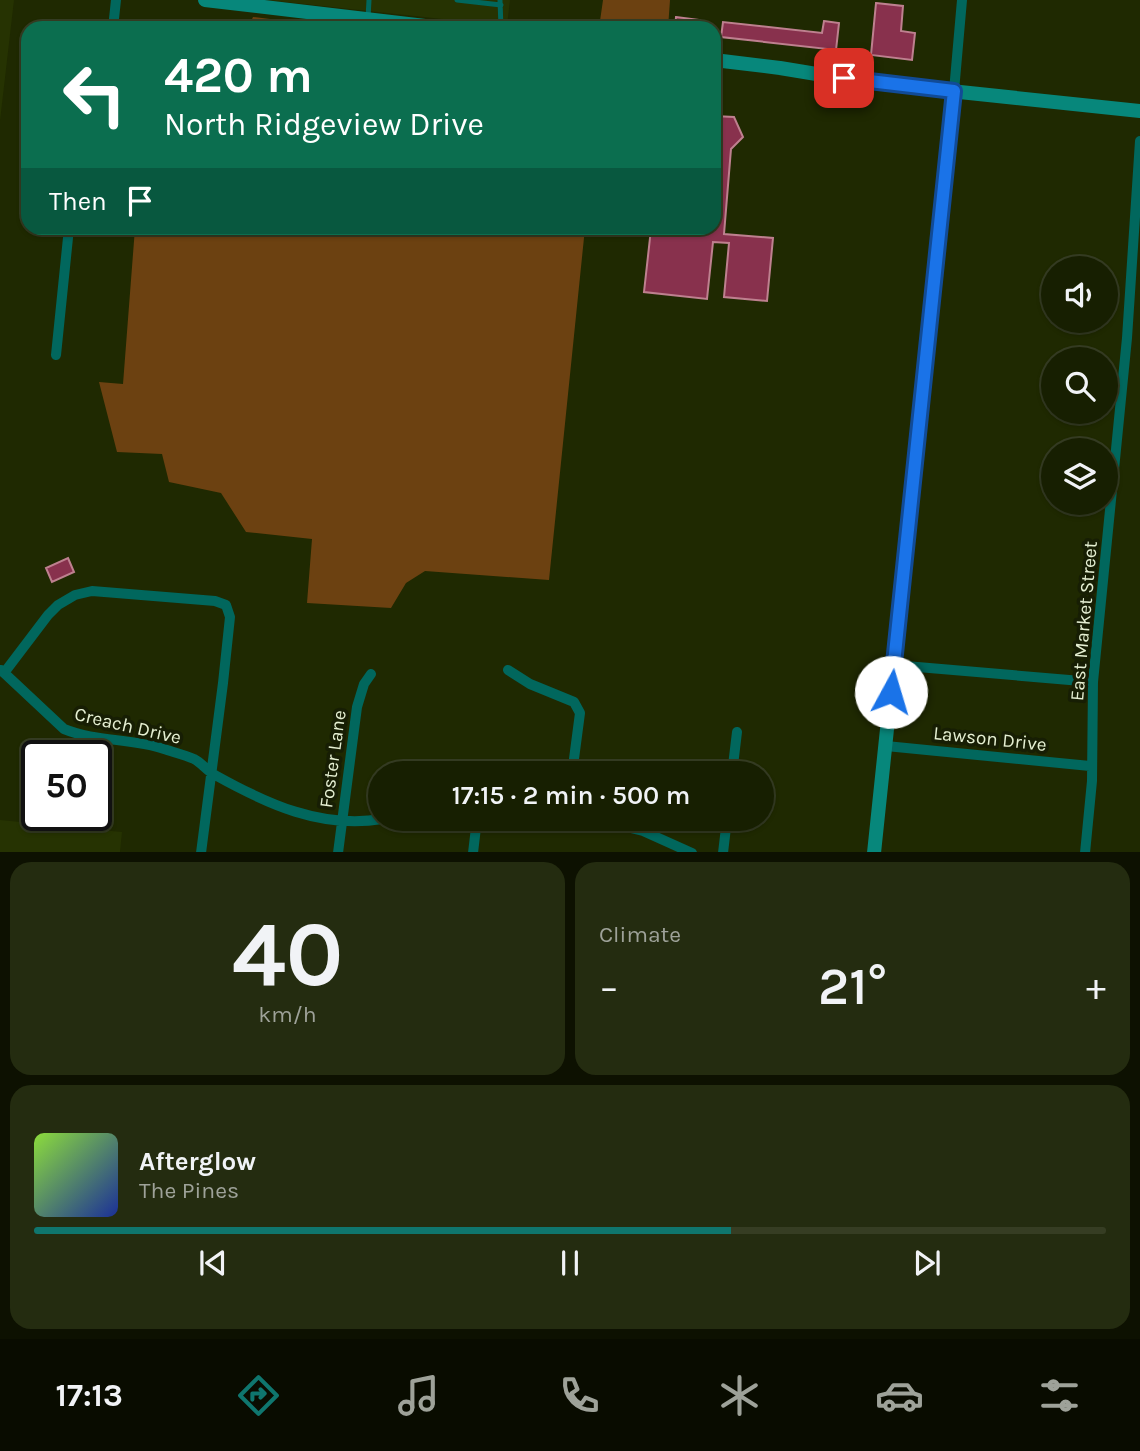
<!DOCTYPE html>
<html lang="en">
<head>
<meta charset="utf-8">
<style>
	body { margin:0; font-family:Karla,sans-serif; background:#242c10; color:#f1f3f6; height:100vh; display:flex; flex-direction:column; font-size:26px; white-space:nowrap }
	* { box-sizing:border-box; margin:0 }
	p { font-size:23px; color:#9ea299 }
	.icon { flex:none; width:38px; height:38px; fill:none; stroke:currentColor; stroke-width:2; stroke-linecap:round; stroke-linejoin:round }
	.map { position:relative; height:852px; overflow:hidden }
	.sheet { display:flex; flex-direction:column; gap:10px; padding:10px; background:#0d1101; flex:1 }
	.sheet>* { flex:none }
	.top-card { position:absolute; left:21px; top:21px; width:700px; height:214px; border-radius:21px; box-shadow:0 2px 5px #0004,0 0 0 2px #363d23; background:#0b6e4f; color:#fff; overflow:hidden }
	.controls { position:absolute; left:1041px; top:256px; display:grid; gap:14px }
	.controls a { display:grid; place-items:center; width:77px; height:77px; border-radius:50%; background:#171f01; box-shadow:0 2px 5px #0004,0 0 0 2px #363d23; font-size:35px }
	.speed { position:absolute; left:21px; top:740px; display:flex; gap:14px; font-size:35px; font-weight:700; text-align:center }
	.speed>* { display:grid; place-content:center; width:91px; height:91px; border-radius:50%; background:#171f01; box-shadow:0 2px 5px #0004,0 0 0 2px #363d23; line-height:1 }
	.speed .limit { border:4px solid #111; border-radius:10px; background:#fff; color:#111 }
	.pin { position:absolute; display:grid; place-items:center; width:60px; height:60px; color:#fff; margin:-30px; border-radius:14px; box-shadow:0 4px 10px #0006 }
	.me { position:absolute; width:77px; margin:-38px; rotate:6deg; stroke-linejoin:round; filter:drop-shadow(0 0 5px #0008) }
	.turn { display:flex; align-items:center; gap:24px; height:147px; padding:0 28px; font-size:32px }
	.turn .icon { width:91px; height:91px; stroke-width:2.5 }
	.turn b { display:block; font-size:49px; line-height:60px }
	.then { display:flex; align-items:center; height:66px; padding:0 28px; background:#0003; gap:14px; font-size:26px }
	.big { font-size:52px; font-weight:600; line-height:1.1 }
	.sheet .tile { flex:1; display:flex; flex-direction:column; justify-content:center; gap:10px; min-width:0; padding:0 24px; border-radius:21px; background:#242c10 }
	.sheet .dial { align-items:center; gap:0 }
	.dial b { font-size:91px; line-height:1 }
	.song { display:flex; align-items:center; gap:21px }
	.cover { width:84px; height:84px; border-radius:10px; background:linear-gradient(135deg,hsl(90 70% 55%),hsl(230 70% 35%)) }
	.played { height:7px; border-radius:4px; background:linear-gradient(90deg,#0f766e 65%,#363d23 65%) }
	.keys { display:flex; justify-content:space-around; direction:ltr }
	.heat { display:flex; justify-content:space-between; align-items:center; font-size:38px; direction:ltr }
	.sheet .tiles { flex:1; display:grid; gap:10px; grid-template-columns:1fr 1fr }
	.tile:last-child { grid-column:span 2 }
	.trip { position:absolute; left:368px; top:761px; width:406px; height:70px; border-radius:35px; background:#171f01; box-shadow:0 2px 5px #0004,0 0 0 2px #363d23; font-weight:600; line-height:70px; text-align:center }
	.menu { display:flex; height:112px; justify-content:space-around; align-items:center; background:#090c00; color:#9ea299 }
	.menu .icon { width:49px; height:49px }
	.menu .current { color:#0f766e }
	.menu b { font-size:32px; color:#f1f3f6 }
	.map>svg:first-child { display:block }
	.built { fill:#263302 }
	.green { fill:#6c4111 }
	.building { fill:#88314d; stroke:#be808f; stroke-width:2 }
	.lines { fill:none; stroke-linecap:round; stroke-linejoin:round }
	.service { stroke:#01675d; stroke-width:5 }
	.minor { stroke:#01675d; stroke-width:10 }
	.secondary { stroke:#07877b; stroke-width:14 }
	.route-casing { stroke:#114b97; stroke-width:18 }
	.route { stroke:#1a73e8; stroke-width:12 }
	.labels { text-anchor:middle; stroke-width:7; stroke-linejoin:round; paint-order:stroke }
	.street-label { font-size:19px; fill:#e5efd2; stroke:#171e04 }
</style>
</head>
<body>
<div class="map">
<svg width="1140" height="853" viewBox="0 0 1140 853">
	<rect width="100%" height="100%" fill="#1f2901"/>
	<path class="built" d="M0,0H14L0,121Z
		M267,0H510L507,26Z
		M0,820L122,832L120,852H0Z"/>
	<path class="green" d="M603,0H670L668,28H599Z
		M253,17L343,28H248Z
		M135,228H585L549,580L425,571L406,583L391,608L307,603L312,539L246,532L221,493L169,482L162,454L117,452L99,382L123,384Z"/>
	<path class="building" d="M876,3L903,6L901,31L915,33L912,60L871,55Z
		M676,17L700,20L699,28H675Z
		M824,21L839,23L836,50L721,37L723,22L822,33Z
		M714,116L734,117L743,137L731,149L724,234L773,238L767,301L724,297L729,243L713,242L707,299L644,292L651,229L663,230V228H682L681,232L696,234L697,228H714Z
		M68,558L74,572L52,582L46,568Z"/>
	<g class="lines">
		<path class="service" d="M457,0L501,5
			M500,0L501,28
			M368,18L369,0"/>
		<path class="minor" d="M113,28L116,0
			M954,91L962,0
			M56,355L69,228
			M894,665L1093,682
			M1,670L64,729C96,742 131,738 164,749C173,752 185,755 194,759C202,763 207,771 215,775C267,804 321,829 382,819
			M508,670L530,684L574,702L580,713L572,774
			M4,673L48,615L58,605L75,595L92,591L215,601L226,605L230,617L223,683L201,853
			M886,746L1090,766
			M732,774L737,732
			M594,819L643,831L692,853
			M338,853L357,707L364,684L371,674
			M473,853L477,819
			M723,853L727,819
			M1085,853L1092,781L1093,682L1127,338L1140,141"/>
		<path class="secondary" d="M205,0L442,28
			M714,60L780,68L865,82L1140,111
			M874,853L954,91"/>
	</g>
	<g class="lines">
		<defs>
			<path id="route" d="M844,78L954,91L891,692"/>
		</defs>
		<use href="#route" class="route-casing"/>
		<use href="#route" class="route"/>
	</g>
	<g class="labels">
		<g class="street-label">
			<text transform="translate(1083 621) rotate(-85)" y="7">East Market Street</text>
			<text transform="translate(128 725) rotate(13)" y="7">Creach Drive</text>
			<text transform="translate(990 738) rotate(6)" y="7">Lawson Drive</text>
			<text transform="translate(332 759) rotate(-82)" y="7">Foster Lane</text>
		</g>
	</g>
</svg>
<div class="controls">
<a><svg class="icon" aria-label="sound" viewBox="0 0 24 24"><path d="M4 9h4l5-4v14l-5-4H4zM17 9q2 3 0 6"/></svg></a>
<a><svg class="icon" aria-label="search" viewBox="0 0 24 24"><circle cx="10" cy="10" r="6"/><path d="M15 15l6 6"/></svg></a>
<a><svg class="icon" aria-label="layers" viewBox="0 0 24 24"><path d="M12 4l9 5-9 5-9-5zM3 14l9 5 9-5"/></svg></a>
</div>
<div class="speed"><div class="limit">50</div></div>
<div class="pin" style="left:844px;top:78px;background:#d93025"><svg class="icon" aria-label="arrive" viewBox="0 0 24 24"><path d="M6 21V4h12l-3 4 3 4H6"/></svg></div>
<svg class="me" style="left:891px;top:692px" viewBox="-20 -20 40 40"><circle r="19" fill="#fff"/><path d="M0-13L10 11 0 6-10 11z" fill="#1a73e8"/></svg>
<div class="trip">17:15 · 2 min · 500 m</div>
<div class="top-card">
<div class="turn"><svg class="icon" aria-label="left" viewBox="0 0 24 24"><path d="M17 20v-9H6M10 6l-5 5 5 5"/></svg><div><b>420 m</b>North Ridgeview Drive</div></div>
<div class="then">Then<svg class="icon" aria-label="arrive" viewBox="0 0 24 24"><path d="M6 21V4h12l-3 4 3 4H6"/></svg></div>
</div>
</div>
<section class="sheet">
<div class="tiles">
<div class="tile dial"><b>40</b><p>km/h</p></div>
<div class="tile"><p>Climate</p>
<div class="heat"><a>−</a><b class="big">21°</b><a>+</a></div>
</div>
<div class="tile">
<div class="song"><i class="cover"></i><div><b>Afterglow</b><p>The Pines</p></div></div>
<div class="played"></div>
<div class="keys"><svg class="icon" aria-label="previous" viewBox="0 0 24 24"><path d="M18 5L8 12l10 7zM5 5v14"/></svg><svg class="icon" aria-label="pause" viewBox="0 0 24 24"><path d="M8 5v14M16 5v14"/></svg><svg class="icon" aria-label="next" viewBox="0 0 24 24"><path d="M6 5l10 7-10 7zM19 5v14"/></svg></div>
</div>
</div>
</section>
<nav class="menu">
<b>17:13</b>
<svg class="icon current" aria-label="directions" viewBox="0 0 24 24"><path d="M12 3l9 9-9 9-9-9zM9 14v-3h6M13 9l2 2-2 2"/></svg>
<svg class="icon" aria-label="music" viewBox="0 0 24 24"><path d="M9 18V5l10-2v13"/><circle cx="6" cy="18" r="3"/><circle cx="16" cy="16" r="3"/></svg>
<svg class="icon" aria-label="phone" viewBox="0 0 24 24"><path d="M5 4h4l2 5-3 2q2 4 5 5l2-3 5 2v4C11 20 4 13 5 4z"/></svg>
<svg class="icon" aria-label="climate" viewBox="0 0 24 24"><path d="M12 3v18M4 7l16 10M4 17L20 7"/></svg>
<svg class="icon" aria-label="car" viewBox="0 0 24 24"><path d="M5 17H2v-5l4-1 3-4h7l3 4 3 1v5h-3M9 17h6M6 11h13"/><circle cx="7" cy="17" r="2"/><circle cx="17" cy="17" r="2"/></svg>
<svg class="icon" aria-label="filters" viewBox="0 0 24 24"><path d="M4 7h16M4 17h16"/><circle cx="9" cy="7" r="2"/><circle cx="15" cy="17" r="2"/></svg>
</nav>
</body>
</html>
